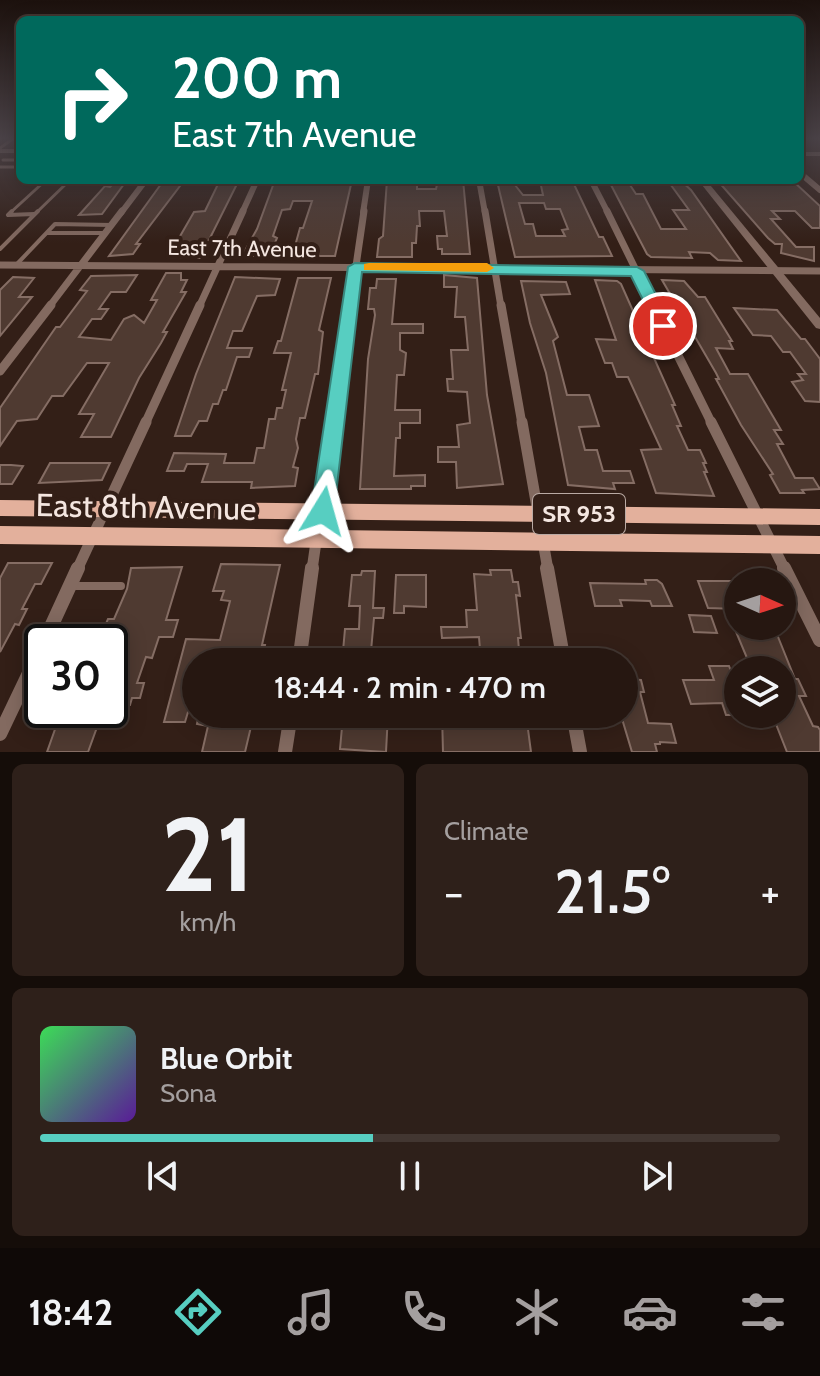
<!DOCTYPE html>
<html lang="en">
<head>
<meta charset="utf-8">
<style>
	body { margin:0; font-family:Cabin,sans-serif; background:#2e201a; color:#f1f3f6; height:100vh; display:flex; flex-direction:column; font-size:30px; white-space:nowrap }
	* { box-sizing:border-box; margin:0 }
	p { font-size:26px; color:#a49f9f }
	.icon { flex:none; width:44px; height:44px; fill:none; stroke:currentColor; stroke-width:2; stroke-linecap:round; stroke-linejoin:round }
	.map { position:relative; height:752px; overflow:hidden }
	.sheet { display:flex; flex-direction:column; gap:12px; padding:12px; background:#150d09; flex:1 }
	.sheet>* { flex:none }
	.hud { position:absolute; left:16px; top:16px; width:788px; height:168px; border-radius:12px; box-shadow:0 4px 20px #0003,0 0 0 2px #423631; background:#00695c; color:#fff; overflow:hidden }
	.needle { width:52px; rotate:93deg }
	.fabs { position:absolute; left:724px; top:568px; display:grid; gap:16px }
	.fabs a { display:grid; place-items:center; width:72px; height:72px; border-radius:50%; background:#261711; box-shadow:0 4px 20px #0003,0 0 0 2px #423631; font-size:40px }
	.speed { position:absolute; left:24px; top:624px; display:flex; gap:16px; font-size:40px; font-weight:700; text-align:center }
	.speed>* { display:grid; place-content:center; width:104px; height:104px; border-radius:50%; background:#261711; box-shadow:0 4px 20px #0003,0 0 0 2px #423631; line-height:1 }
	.speed .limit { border:4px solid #111; border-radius:12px; background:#fff; color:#111 }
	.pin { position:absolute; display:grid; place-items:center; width:68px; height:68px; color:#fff; margin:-34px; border:4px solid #fff; border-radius:50%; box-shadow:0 2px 8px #0007 }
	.me { position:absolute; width:88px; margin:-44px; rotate:8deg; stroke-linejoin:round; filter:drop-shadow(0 0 6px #0008) }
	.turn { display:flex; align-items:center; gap:28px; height:168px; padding:0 24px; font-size:36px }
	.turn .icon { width:104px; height:104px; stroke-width:2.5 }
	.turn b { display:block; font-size:56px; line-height:68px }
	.big { font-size:60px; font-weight:600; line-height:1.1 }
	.sheet .card { flex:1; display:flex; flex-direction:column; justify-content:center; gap:12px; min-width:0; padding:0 28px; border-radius:12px; background:#2e201a }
	.sheet .dial { align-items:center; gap:0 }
	.dial b { font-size:104px; line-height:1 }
	.song { display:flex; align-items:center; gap:24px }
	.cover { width:96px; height:96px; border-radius:12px; background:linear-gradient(135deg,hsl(130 70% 55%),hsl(270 70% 35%)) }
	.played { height:8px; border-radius:4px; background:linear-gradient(90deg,#57cec1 45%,#423631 45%) }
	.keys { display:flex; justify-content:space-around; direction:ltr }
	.heat { display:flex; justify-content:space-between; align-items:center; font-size:44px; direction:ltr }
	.sheet .tiles { flex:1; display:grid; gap:12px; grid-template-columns:1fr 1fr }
	.card:last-child { grid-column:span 2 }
	.trip { position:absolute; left:182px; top:648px; width:456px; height:80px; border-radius:40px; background:#261711; box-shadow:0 4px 20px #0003,0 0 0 2px #423631; font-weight:600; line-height:80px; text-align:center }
	.dock { display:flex; height:128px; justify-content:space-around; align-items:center; background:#0f0907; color:#a49f9f }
	.dock .icon { width:56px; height:56px }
	.dock .on { color:#57cec1 }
	.dock b { font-size:36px; color:#f1f3f6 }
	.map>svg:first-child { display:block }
	.building { fill:#4f3a31; stroke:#856d64; stroke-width:2; fill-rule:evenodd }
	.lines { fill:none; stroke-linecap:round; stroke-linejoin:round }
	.service-far2 { stroke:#836a60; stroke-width:3 }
	.service-far1 { stroke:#836a60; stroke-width:4 }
	.service { stroke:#836a60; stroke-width:8 }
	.minor-far4 { stroke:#836a60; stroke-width:6 }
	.minor-far3 { stroke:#836a60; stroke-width:7 }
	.minor-far2 { stroke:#836a60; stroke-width:9 }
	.minor-far1 { stroke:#836a60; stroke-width:11 }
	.minor { stroke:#836a60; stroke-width:14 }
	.tertiary { fill:#836a60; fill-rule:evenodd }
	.primary { fill:#e3b09c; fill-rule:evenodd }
	.route { fill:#57cec1; stroke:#39867d; stroke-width:2 }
	.slow { fill:#f59e0b }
	.labels { text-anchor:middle; stroke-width:8; stroke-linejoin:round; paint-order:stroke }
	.far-street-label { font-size:22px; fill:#f4e6e0; stroke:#331f17 }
	.shield { fill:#331f17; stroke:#baaaa4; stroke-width:2 }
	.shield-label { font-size:24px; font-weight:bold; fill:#f4e6e0 }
	.near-street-label { font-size:32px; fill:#f4e6e0; stroke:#331f17 }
</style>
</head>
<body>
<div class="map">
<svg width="820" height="752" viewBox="0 0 820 752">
	<rect width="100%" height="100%" fill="#331f17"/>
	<path class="building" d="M117,180H127L102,214L79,215L105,186L110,187Z
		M164,180L183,182L136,244H140L133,254L109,256Z
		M220,180H239L200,258L168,257L194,212L205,211Z
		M275,180H352L335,256H242L257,229ZM293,201H312L303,228H300L295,246L274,245L277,238L273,236L282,210L290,209Z
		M387,180H412L417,183V189H436L438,180H463L470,254H442V249H438L437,236H447L444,211H419L420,226H417L416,243H412V257H377L379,239L383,236Z
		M511,180L523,195H543L540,181L572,180L599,237H603L612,256L515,257L497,181ZM519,203H544L546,209H560L568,229L562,230L565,236H536L533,224H525Z
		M717,180L794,182L820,206V228H812L795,211H772L780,219H771L796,247H814V261L781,253L782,244H775L768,238Z
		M668,181H681L691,190L741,261L718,260L710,253L689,252L692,258L651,257L647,254L611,185H630L636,194H643L661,229H686L673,210H689Z
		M166,273H181V280H187L181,292H186L163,332H167L161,343L139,378L111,437H81L94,414H79L109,363H87L63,396H52L37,419L17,421L0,446V408L56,327H60L87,291L80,290L91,276L137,275L126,292H111L99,309H108L101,319H92L79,337L111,340L124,319L134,315L144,323L157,300H151Z
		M444,275L477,278L487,395L503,484L457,488L456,462H438V447H459L457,425L470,423L467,392L448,391L447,379H453L451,350H468L465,317H455L457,287H444Z
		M13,277L34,278L19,297H32L0,336V290Z
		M235,277L280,279L275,295L257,296L242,331H233L227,348H252L249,357H237L226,390H223L218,404H213L207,421H199L191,436H175L196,374Z
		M298,278H331L319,330L323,332L318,374H315L305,418H300L296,439L298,448L293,467L298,468L295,486L251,488L252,482H202L208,464H187L184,471H167L174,453L226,454L224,463H254L257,448H264L269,419H275L277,408H282L286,390H282L291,353H274L278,341H281Z
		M377,279H396L392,324H423V333H400V350L406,353L404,375H397L395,410H420V423H400V438H396L394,476L425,475V486H411V489H360L368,359L375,315L374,309H368L370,288H376Z
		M595,280L617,281L621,284L675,405H672L681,426H677L688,450H700L706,463H703L707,472H704L714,496L656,493L641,450L661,449L628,377H617L612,363H605L596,339L616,340Z
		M662,280L684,281L698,297H705L732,341H729L733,349L716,348L730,374H748L781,430H774L783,444H777L795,478H813L820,489L802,490L804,493H780L770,475L773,474L741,425L716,379H719L716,373Z
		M521,281L566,282L570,294L541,295L558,337L553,341L567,395H589L599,426L579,427L585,450H597L603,471H630L634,483H613L615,489L568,485L546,373L530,323Z
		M734,308L777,310L801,339H805L820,359V402L805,401L792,382L803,380L798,374H806L790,352H783L771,336L753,335Z
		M50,463H110L102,480L39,483Z
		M0,465H11L23,466L12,484H0Z
		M8,563H52L41,584H35L22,609H27L19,625L15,624L0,652V578Z
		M221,564L280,565L262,645H265L262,662H196L194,683H190L185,702H191L185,722H164L186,639L220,640L230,601L221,600L224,591H213Z
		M182,567L166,620H178L173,637H159L152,658L146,657L137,683H144L140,698H132L130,705L110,704V642H98L108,619H114L127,589L131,568Z
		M490,570H511L513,582H518L520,596L516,595L521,638H518L520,662H481L479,637L442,638L441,627H467L466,610H477L474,574L491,575Z
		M362,571H375L373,608H384L383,618H374L370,662H342L345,629H359L360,606H349L352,575H361Z
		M396,575H426V607L404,606V613H394Z
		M645,580H657L662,584L672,606H652L650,601L620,600L622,606H595L590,583L646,584Z
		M698,581H738V609L708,608Z
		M689,615L711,616L717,633L694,632Z
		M734,627H774L795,679H798L806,696H799L813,726L818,727L820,730V752H787L772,714H782V670H752Z
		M709,666H729L738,689V715H726L722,703L691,704L683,680H714Z
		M624,679L641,680L644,692H640L648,723L671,724L676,743L660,742V744H655L657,752H632L623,722Z
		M199,714H254L245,752H202L208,726L197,724Z
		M333,714H388L386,752L340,749L342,727H331Z
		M442,714H526L531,752H443Z
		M59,718L100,719L88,752H47Z"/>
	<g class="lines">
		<path class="service-far2" d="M0,148L14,138
			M3,160H20
			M0,167H20
			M10,213L46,180
			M36,213L70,180"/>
		<path class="service-far1" d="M12,211L8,215L34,214
			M47,233H105
			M0,249L38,211
			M16,265L55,224L112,225"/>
		<path class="service" d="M72,586H121"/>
		<path class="minor-far4" d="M800,173L820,190
			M479,180L485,213
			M591,180L608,213
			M121,213L146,180
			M242,213L257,180
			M363,213L368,180"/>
		<path class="minor-far3" d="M485,211L501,307
			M607,211L654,307
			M0,265L820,271
			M49,307L122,211
			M199,307L243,211
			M350,307L364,211"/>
		<path class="minor-far2" d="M501,305L522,424
			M653,305L712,424
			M0,371L51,305
			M145,424L200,305
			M333,424L350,305"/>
		<path class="minor-far1" d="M522,422L548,570
			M711,422L785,570
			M77,570L146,422
			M312,570L333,422"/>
		<path class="minor" d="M547,568L564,662
			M784,568L820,640
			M44,642L78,568
			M299,662L312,568
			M573,714L580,752
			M0,734L42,646
			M285,752L291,714"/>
		<path class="tertiary" d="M0,149H20V153H0Z
			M800,152H820V156H800Z
			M698,180H706L820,318V329L816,328Z"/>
		<path class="primary" d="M0,500L820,509V525L0,516Z
			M0,526L820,536V554L0,544Z"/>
	</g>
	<linearGradient id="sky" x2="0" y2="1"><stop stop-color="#1c110d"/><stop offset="0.57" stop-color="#4a4247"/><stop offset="1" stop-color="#4a4247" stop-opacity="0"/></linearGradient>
	<rect width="820" height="243" fill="url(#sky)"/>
	<path class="route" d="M355,263L637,267L644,271L672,326L669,330H658L631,276L362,272L334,511L331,518L323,521L315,518L311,511L348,267Z"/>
	<path class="slow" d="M369,263H487L494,268L487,272L364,270V264Z"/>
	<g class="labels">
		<g class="far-street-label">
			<text transform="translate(242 248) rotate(1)" y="8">East 7th Avenue</text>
		</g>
		<rect class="shield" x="533" y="494" width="92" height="40" rx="6"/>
		<g class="shield-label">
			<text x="579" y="522">SR 953</text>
		</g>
		<g class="near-street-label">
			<text transform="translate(146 507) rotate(1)" y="11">East 8th Avenue</text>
		</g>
	</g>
</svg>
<div class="fabs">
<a><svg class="needle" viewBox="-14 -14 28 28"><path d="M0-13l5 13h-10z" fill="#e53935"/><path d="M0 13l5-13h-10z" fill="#a49f9f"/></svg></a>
<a><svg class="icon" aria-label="layers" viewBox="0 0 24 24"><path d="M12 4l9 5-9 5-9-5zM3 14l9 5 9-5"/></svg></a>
</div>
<div class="speed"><div class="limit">30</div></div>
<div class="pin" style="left:663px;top:326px;background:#d93025"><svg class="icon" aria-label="arrive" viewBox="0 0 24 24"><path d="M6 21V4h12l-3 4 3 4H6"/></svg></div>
<svg class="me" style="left:323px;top:511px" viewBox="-20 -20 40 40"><path d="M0-17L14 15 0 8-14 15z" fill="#57cec1" stroke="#fff" stroke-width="4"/></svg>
<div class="trip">18:44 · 2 min · 470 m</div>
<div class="hud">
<div class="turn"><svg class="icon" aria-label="right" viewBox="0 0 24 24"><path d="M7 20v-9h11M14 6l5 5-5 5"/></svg><div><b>200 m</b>East 7th Avenue</div></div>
</div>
</div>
<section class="sheet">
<div class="tiles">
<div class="card dial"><b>21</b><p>km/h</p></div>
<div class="card"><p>Climate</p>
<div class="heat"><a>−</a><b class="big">21.5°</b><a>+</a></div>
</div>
<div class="card">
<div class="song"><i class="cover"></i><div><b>Blue Orbit</b><p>Sona</p></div></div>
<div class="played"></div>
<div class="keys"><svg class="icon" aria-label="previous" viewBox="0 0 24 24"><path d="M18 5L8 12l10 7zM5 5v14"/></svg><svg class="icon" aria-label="pause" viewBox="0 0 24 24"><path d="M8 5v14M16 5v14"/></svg><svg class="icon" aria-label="next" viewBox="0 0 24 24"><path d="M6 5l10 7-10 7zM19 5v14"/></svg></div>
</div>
</div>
</section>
<nav class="dock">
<b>18:42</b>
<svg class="icon on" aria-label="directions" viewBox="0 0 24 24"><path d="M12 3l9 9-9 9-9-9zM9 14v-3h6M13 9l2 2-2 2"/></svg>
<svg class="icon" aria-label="music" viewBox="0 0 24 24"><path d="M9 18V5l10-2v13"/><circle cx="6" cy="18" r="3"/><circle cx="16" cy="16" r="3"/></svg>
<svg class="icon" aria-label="phone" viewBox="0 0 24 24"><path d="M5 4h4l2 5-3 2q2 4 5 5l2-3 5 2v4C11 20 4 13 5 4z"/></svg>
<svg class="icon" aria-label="climate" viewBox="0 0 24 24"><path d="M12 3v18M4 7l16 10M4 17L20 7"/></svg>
<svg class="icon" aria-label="car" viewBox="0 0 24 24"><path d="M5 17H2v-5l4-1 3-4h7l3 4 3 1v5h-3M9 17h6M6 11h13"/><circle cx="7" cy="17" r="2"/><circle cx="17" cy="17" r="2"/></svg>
<svg class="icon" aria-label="filters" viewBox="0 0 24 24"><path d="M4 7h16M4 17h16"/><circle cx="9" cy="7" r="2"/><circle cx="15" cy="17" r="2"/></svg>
</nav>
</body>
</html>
